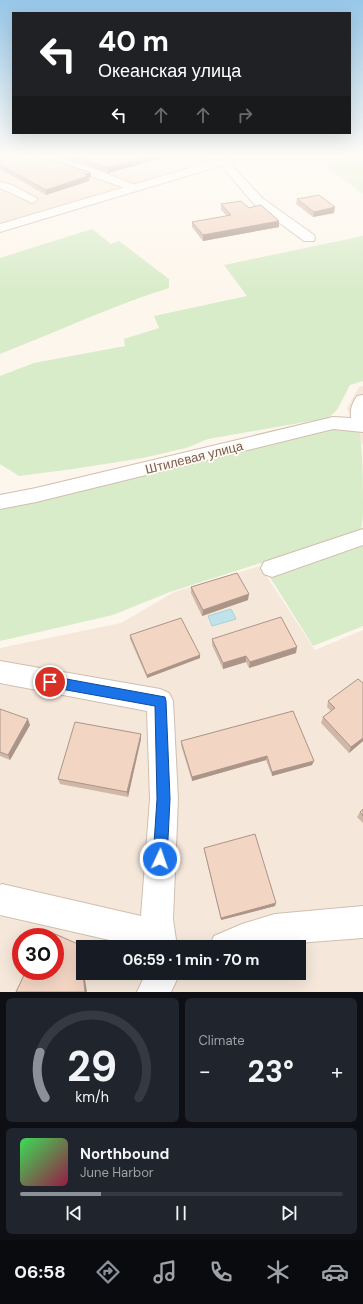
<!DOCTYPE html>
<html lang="en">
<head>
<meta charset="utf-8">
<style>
	body { margin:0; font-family:"DM Sans",sans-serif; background:#20242c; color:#f1f3f6; height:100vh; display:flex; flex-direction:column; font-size:15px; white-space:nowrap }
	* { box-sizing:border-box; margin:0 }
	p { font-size:13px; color:#9ea1a6 }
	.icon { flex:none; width:22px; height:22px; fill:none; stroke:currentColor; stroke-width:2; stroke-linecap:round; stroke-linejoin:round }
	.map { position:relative; height:992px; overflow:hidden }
	.panel { display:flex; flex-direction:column; gap:6px; padding:6px; background:#0d0f14; flex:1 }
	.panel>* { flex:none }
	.banner { position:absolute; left:12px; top:12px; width:339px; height:122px; border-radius:0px; box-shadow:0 4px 16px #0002; background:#202124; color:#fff; overflow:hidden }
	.speed { position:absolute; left:12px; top:928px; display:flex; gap:8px; font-size:20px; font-weight:700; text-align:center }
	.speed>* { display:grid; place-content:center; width:52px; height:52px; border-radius:50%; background:#171b24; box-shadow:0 4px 16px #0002; line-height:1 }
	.speed .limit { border:6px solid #d22; background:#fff; color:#111 }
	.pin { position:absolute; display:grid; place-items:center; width:34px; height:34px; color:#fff; margin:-17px; border:2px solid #fff; border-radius:50%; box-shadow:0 1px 4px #0007 }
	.me { position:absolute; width:44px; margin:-22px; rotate:3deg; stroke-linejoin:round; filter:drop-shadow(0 0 3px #0008) }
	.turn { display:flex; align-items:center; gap:14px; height:84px; padding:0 20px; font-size:18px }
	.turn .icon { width:52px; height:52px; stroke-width:2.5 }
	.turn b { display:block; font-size:28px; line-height:34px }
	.lanes { display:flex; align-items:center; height:38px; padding:0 20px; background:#0003; justify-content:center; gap:20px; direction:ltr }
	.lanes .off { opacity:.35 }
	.big { font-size:30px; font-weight:700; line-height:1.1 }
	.panel .card { flex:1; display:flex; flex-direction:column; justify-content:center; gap:6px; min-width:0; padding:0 14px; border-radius:6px; background:#20242c }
	.panel .dial { align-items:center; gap:0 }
	.dial svg { height:104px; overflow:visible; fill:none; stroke:#363941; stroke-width:7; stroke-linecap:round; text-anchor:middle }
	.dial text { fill:#f1f3f6; stroke:none }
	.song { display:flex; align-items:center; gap:12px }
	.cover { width:48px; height:48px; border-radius:6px; background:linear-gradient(135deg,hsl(130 70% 55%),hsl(340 70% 35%)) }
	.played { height:4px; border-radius:2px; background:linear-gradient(90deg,#8c9099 25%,#363941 25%) }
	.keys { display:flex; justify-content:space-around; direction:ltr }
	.heat { display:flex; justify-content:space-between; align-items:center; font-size:22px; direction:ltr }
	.panel .tiles { flex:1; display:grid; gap:6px; grid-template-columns:1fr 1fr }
	.card:last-child { grid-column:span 2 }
	.trip { position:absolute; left:76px; top:940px; width:230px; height:40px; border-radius:0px; background:#171b24; box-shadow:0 4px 16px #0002; font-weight:700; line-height:40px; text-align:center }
	.dock { display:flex; height:64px; justify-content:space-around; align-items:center; background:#090b0e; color:#9ea1a6 }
	.dock .icon { width:28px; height:28px }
	.dock .active { color:#8c9099 }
	.dock b { font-size:18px; color:#f1f3f6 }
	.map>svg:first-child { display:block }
	.residential { fill:#f5e8da; fill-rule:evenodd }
	.green { fill:#d8ecc9 }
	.water { fill:#bfe3e8; stroke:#a5d3da }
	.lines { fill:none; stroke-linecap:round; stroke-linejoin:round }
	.minor-casing { stroke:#d1beb0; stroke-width:2 }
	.secondary-casing { stroke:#d6c0b0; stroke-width:2 }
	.minor { fill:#fff; fill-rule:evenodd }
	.secondary { fill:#fff; fill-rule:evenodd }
	.wall { fill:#d1b7a8 }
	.shaded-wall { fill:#aa9588 }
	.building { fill:#f3d5c3; stroke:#aa9588 }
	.route { fill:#1a73e8; stroke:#114b97 }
	.labels { text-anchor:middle; stroke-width:4; stroke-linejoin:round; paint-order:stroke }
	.street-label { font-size:13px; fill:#7a5c4d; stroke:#fffaf3 }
</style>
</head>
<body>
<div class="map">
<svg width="363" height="992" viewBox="0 0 363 992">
	<rect width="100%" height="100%" fill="#fdf6ec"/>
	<path class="residential" d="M0,154H235L0,223Z
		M363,386V446L347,408L359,387Z
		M260,566L315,650L363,630V992H0V648L121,623L174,592ZM21,937H55V971H21ZM83,947H299V973H83Z"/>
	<path class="green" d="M309,154H363V194Z
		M92,229L111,244L119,241L169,279V288C112,306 56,332 0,354V258Z
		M363,236V381L350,385L337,410L328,418L208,439L186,448L143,458L73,469L19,476L0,464V376L34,363L125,346L124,339L159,328L154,316L247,296L224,265Z
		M329,423L360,433C363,460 363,486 363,513C363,523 359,532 363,541V626L313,646L261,563L170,592L113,615L0,641V505Z"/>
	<path class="water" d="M231,609L236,619L212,626L208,616Z"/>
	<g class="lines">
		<defs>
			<path id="minor" d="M22,154C64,154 99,171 138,186L140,188L134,191L130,190L64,166L23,156Z
				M223,159L227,160L262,198L314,235L315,238L314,241H304L254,204L218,162Z
				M0,182L12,185L38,199L32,203L28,201L0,188Z
				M363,395V432L333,429L36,502L0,509V495L36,488L333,417L351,418C350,409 352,404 357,396Z
				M363,529V545L272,577L264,574L261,568L264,562Z
				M0,661L160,689L169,693L173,701L178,799L173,919L177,947H130L127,944L0,915V885L2,884L141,916L150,799L147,711L0,683Z
				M363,906V938L310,942L273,947H209L214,936L242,924L275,914Z
				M146,973H180L171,992H137Z"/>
			<path id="secondary" d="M237,154H255L253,156L0,232V224Z"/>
		</defs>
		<use href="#minor" class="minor-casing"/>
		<use href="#secondary" class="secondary-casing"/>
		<use href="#minor" class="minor"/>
		<use href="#secondary" class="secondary"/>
	</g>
	<path class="wall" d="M0,154L91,177L89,178V181L46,195L0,169Z
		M40,154H170V156L108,173L67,159Z
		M297,199L334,213L313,217L296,204Z
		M221,204L249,208L279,227L203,241L192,227V222L227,216L221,210Z
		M191,587L248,600L202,616L191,593Z
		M130,635L200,658L147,678L130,639Z
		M212,639L296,653L249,668L246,662L223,669L212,645Z
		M363,683V741L349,753L321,723L323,717L331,711L327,707L328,701Z
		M0,709L30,725L10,760L0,756Z
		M293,711L312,765L272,776L266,760L192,781L181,745V741Z
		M141,734V739L128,797L60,784L58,779Z
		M363,809V823L357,817L360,812Z
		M204,848L275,906L221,920L204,850Z"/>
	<path class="shaded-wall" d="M160,154H170V156L108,173V168Z
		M91,173V177L89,178V181L46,195V190L84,174Z
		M335,207L334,213L313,217L314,212Z
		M279,221V227L203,241V235Z
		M249,594L248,600L202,616L203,610Z
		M297,647L296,653L249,668L250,662Z
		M200,655V658L147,678V675Z
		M246,656V662L223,669V663Z
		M28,719L30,725L10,760L8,755Z
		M141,734V739L128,797L127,792Z
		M363,738V741L349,753L351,747Z
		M267,756L266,760L192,781V777Z
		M314,761L312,765L272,776V772Z
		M276,903L275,906L221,920V918Z
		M80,945L82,949L83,961V971Z
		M83,973H84L87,992H85Z"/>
	<path class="building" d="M0,154H26L63,163L91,173L84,174L88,176L46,190L0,165V164L3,161H0Z
		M66,154H160L108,168Z
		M319,195L335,207L314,212L297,199Z
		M241,201L249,208L261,205L279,221L203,235L192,222L231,215L221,204Z
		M237,573L249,594L203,610L191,587Z
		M281,617L297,647L250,662L246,656L223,663L212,639Z
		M181,618L200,655L147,675L130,635Z
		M358,679L363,683V738L351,747L323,717L335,708L328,701Z
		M0,709L28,719L8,755L0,752Z
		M293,711L314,761L272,772L267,756L192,777L181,741Z
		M75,722L141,734L127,792L58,779Z
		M363,809V816L360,812Z
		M255,834L276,903L221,918L204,848Z
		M46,930L80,945L85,992H16L26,971H55V937H42Z"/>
	<linearGradient id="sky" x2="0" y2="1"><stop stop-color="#97c7e8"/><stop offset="0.53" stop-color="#fefbf6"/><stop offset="1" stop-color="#fefbf6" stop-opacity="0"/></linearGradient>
	<rect width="363" height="293" fill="url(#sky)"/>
	<path class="route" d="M50,676L165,697L166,701L170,799L167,859L165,864L160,866L155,864L153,859L157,799L155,706L50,687L46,685L45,682L46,678Z"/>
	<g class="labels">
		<g class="street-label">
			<text transform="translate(194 457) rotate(-14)" y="5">Штилевая улица</text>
		</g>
	</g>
</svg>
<div class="speed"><div class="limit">30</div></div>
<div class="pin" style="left:50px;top:682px;background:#d93025"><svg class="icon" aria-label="arrive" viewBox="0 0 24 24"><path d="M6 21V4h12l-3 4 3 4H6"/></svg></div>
<svg class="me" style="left:160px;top:859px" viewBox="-20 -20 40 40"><circle r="17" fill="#1a73e8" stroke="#fff" stroke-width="3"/><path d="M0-11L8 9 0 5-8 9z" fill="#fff"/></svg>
<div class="trip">06:59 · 1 min · 70 m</div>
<div class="banner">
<div class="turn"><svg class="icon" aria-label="left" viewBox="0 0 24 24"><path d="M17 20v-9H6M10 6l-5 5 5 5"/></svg><div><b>40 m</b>Океанская улица</div></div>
<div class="lanes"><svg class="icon" aria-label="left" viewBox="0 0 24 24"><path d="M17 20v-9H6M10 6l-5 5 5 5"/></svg><svg class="icon off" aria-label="ahead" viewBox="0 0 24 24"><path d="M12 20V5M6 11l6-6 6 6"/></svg><svg class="icon off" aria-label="ahead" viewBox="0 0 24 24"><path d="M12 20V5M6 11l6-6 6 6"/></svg><svg class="icon off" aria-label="right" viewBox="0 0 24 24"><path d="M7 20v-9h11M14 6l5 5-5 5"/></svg></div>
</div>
</div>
<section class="panel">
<div class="tiles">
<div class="card dial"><svg viewBox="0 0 100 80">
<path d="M14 69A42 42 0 1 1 86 69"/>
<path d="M14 69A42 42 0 0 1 10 34" stroke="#8c9099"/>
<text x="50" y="56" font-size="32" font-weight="700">29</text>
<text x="50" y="72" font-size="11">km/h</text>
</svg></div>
<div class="card"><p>Climate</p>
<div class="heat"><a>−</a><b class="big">23°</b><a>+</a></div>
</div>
<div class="card">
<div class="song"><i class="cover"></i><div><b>Northbound</b><p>June Harbor</p></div></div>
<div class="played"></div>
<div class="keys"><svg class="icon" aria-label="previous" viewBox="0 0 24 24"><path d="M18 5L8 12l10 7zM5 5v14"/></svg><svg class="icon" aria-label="pause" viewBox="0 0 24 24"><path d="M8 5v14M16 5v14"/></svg><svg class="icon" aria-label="next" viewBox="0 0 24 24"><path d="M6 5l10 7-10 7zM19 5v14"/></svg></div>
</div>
</div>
</section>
<nav class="dock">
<b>06:58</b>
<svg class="icon active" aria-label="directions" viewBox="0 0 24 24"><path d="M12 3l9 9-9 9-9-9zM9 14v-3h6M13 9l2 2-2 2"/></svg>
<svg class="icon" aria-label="music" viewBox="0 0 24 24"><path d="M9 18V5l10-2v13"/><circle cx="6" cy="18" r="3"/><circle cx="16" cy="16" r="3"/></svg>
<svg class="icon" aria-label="phone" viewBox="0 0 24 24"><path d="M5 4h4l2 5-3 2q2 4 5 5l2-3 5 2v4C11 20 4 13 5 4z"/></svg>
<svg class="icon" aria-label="climate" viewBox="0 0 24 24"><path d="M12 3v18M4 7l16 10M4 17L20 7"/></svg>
<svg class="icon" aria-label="car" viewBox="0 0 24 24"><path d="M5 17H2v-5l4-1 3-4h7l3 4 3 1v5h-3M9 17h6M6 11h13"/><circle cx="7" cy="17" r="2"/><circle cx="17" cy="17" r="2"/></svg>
</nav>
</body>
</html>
